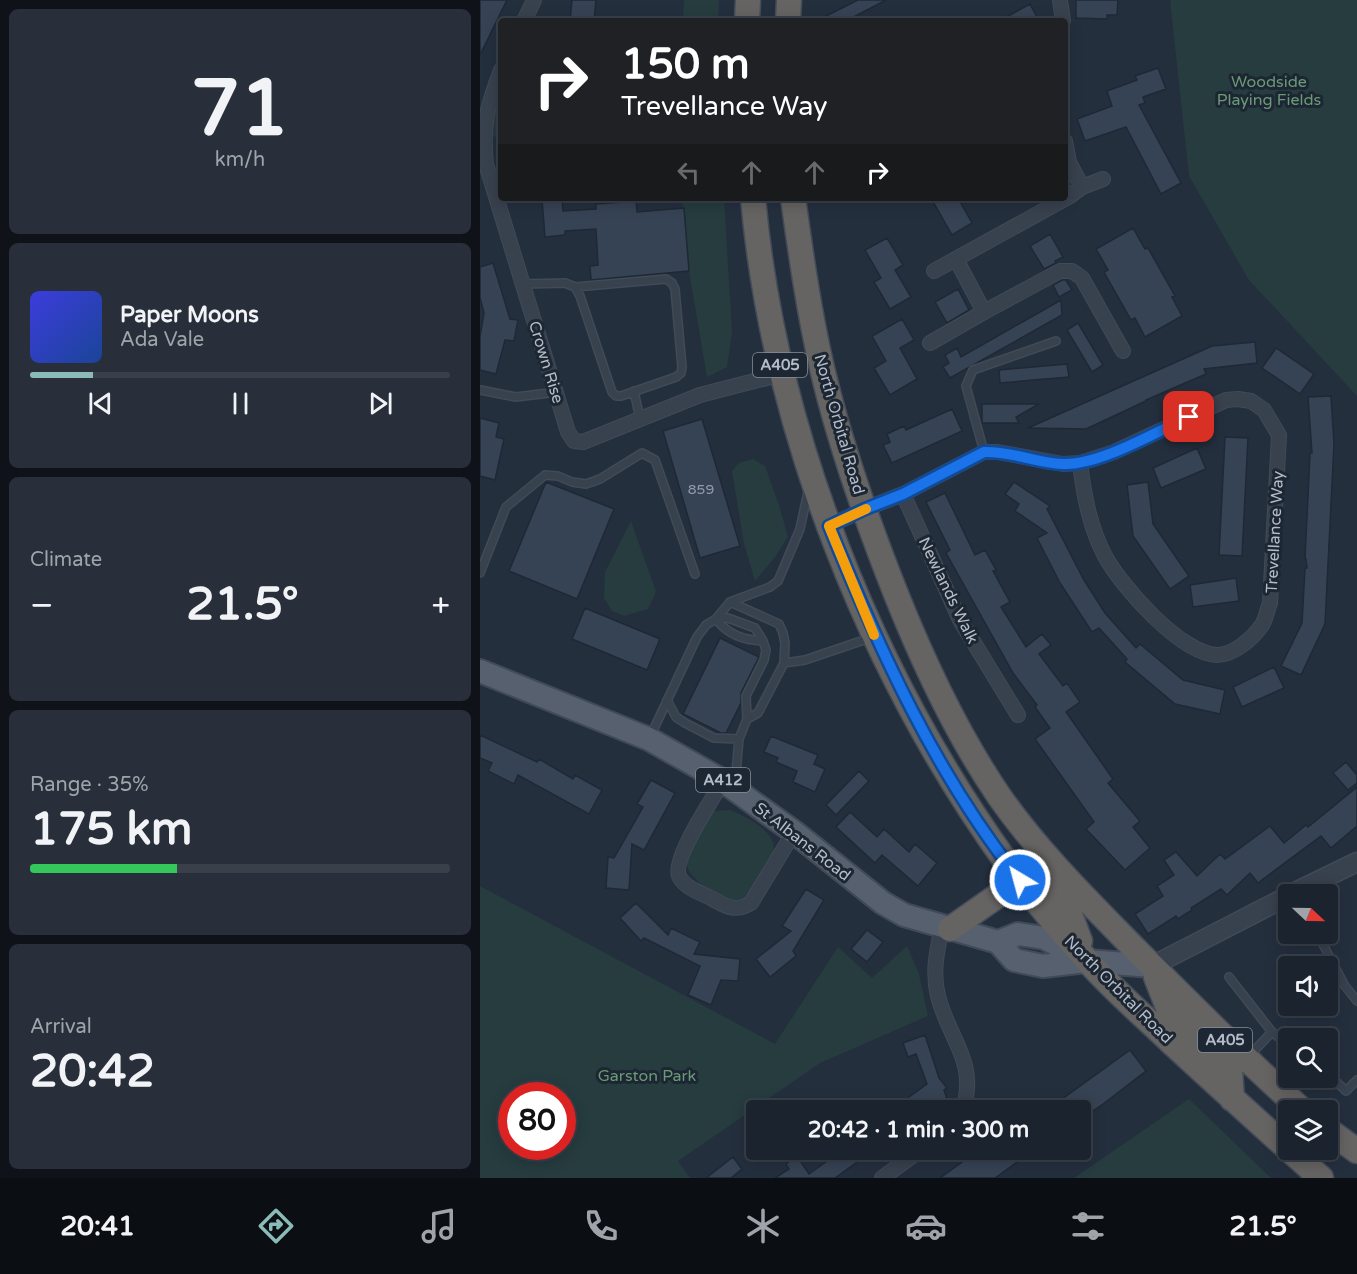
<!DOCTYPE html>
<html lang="en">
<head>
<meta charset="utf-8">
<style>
	body { margin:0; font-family:"Varela Round",sans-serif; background:#282f3a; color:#f1f3f6; height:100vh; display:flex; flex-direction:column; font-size:22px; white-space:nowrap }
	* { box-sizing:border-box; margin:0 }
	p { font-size:20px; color:#a0a4aa }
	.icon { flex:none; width:33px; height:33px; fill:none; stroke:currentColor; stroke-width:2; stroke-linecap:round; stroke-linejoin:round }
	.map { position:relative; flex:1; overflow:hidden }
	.drawer { display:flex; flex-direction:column; gap:9px; padding:9px; background:#0f1319; width:480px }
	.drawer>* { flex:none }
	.banner { position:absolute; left:18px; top:18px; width:570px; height:183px; border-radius:6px; box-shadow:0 3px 15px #0003,0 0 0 2px #39404a; background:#202124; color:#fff; overflow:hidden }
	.needle { width:39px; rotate:112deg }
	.controls { position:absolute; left:798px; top:884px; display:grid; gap:12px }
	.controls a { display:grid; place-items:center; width:60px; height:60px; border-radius:6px; background:#1b232e; box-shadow:0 3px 15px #0003,0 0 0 2px #39404a; font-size:30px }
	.speed { position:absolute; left:18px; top:1082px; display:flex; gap:12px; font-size:30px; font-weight:700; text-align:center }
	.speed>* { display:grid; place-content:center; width:78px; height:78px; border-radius:50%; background:#1b232e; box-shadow:0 3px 15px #0003,0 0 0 2px #39404a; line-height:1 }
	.speed .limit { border:9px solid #d22; background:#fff; color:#111 }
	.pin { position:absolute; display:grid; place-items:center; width:51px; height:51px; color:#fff; margin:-26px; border-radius:12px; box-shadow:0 3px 9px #0006 }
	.me { position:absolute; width:66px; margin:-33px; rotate:323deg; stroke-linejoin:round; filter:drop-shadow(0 0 4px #0008) }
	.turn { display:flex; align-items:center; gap:21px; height:126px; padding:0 24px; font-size:27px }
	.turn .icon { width:78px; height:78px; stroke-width:2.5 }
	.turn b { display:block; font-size:42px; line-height:51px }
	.lanes { display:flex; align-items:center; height:57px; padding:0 24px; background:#0003; justify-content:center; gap:30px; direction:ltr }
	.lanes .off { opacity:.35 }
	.big { font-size:45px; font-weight:700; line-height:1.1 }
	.drawer .card { flex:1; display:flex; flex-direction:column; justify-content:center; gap:9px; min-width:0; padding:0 21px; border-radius:9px; background:#282f3a }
	.drawer .dial { align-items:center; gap:0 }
	.dial b { font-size:78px; line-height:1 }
	.song { display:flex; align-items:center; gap:18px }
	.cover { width:72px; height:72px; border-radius:9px; background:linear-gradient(135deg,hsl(240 70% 55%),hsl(220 70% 35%)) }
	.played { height:6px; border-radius:3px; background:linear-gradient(90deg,#8bbbb9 15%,#39404a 15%) }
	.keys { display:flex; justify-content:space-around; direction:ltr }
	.heat { display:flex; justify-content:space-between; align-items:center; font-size:33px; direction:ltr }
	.charge { height:9px; border-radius:4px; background:linear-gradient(90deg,#34c759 35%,#39404a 0) }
	.trip { position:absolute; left:266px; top:1100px; width:345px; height:60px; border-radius:6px; background:#1b232e; box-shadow:0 3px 15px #0003,0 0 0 2px #39404a; font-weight:700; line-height:60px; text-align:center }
	.tab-bar { display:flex; height:96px; justify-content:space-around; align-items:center; background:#0b0e12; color:#a0a4aa }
	.tab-bar .icon { width:42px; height:42px }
	.tab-bar .current { color:#8bbbb9 }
	.tab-bar b { font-size:27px; color:#f1f3f6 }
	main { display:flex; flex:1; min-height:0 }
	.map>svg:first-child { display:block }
	.green { fill:#263c3f; fill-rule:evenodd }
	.building { fill:#364354; stroke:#1f2835; stroke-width:1.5 }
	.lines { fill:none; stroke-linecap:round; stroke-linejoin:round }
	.service-casing { stroke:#414a57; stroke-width:10 }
	.minor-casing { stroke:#414a57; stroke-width:16 }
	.tertiary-casing { stroke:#414a57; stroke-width:21 }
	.primary-casing { stroke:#414a57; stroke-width:26 }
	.trunk-casing { stroke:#434c59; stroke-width:27 }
	.service { stroke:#38414e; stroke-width:7 }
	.minor { stroke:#38414e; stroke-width:14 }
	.tertiary { stroke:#38414e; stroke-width:18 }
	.primary { stroke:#56606e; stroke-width:22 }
	.trunk { stroke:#656462; stroke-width:24 }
	.route-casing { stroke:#114b97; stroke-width:15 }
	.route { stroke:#1a73e8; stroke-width:10 }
	.slow { stroke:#f59e0b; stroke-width:10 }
	.labels { text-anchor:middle; stroke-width:6; stroke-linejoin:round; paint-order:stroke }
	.number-label { font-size:14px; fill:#929caa }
	.shield { fill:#1d2633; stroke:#878f9c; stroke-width:1.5 }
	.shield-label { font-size:15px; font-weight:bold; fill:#b4bcc9 }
	.park-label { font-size:16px; fill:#6b9a76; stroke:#1d2633 }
	.street-label { font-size:16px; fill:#b4bcc9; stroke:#1d2633 }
</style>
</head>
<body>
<main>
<section class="drawer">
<div class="card dial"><b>71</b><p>km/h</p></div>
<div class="card">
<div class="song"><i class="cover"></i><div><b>Paper Moons</b><p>Ada Vale</p></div></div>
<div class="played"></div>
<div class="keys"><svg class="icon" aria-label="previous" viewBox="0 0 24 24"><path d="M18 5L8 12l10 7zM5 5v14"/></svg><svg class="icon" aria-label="pause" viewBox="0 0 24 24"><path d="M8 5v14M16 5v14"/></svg><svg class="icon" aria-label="next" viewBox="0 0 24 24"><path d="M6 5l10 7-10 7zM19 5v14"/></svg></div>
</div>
<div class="card"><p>Climate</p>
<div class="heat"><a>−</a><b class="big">21.5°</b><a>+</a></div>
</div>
<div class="card"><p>Range · 35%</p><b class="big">175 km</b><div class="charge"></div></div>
<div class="card"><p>Arrival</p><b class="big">20:42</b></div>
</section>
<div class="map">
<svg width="877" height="1178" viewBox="0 0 877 1178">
	<rect width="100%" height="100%" fill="#242f3e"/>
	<path class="green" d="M204,0H239L238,21H203Z
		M690,0H877V396L769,280L709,176Z
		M21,91V134L11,138L12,118Z
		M202,198H244L252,332L247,367L227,377L209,271Z
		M273,459L285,466L299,505L308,537L295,557L275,581L264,544L252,471L259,463Z
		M151,521L176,592L168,609L144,616L132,611L124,598L125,572Z
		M250,810C263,815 289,828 293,843C298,858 277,892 263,898C259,899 254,900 249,900C234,892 206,880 206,859L232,811Z
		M0,886L295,1044L358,947L392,978L427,946L439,974L448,1016L340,1063L198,1161L210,1178H0ZM32,1095H82V1146H32Z
		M709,1099L791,1178H594Z"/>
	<path class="building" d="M0,0H27L0,55Z
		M92,0H116L114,21H90Z
		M378,0H406L366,21H346L344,17Z
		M596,0H638L637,15H627V19L596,18Z
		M550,4L559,21H519Z
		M678,68L686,89L663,97L665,103L659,105L701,183L681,194L646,127L605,141L597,119L632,106L627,91L657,80L655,76Z
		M82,198L83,211L116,209V204L156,201L157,212L204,208L209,271L111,280L110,266L118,265L116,229L85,231V235L65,237L62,199Z
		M451,198H478L492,223L472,235Z
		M653,228L665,249L668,248L695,296L692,297L702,316L665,337L655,318L651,320L624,272L628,270L616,249Z
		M570,234L583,257L575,261L576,263L564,269L550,246Z
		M407,238L423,265L415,270L431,297L410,309L394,282L401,278L385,250Z
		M13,263L30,319L38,320L34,341L25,340L16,374L0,370V337L4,313L0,298V267Z
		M582,280H586L592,290L579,297L573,285Z
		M478,289L489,310L467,323L455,302Z
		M581,300L582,315L470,378L463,367L469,363L465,355L477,348L481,357Z
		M422,319L434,340L420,348L437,379L410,395L394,368L406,361L392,336Z
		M598,323L623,365L612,372L587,330Z
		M775,342L777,363L724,369L726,374L666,400V401L606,429L548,428L732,346Z
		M796,348L834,374L820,394L782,368Z
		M587,364L589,377L520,383L519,370Z
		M851,396L854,444L845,624L821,675L801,666L822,623L825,568H827L826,559H825L830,453H832L828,397Z
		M502,404H559L536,417L539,423H502Z
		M472,409L482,431L412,463L403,445L410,442L407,434L424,426L426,430Z
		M0,418L19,423L16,437L24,439L15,480L0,476Z
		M222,419L260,546L220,558L183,431Z
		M745,437L768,438L762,556L739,555Z
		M717,448L726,469L681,488L673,468Z
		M66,482L134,509L97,599L29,571Z
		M534,482L570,506L567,509L604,580L625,613L656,648L660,644L703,680L745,690L740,714L695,704L645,662L647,659L619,628L612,632L580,583L557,538L567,533L535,511L539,504L525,494Z
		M668,482L673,524L709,576L690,589L653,536L647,485Z
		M465,493L495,555L505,550L516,570L513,571L530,602L521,607L546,647L562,634L571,645L559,654L583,686L587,683L600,702L586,712L633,779L628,783L660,821L653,827L670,848L645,870L606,829L614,822L555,739L570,728L555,707L557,705L533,673L466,553L470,550L446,502Z
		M756,578L759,601L713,607L710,585Z
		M105,608L180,639L167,670L92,639Z
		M240,638L279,657L261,693V703L246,733H241L203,714Z
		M794,667L804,688L762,707L753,687Z
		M0,735L57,762L59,759L93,779L95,775L122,790L109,814L38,775L34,784L8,771L12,763L0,758Z
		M291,736L338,755L334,764L345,769L335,792L313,782L317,771L296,762L298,758L284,752Z
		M866,762L877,775V783L868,790L853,773Z
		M379,771L389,781L356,815L346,805Z
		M171,780L195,793L164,850L152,844L149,890L126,888L128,857L134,858L163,807L157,804Z
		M877,787V826L851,848L841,836L778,883L770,873L747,895L741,889L711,908L712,910L698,919L696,916L668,934L655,914L683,896L677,886L694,875L684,860L696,852L717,876L740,854L745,859L790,826L804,843L826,825L828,827Z
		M370,812L397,837L404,829L429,852L435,844L457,863L438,886L402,855L395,863L356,827Z
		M326,889L344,900L313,951L316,956L290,977L276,959L311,931L302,926Z
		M156,903L188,935L191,928L220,942L214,954L260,959L258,981L241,980L231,1005L208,995L220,966L164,938L161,941L140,918Z
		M387,930L403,942L387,962L371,949Z
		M445,1035L459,1078L467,1088L464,1090L469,1105L457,1110L456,1105L449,1110H411L447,1084L436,1054L428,1057L423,1043Z
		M650,1050L666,1071L623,1104L603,1118L600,1110H567Z
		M364,1149H395L355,1178H295L309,1169L306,1164L317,1156L329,1174Z
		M500,1149H555L515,1178H460Z
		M253,1157L262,1169L251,1178H226Z"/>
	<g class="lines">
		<defs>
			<path id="service" d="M44,284L85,283L95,287L100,296L132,392L136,396H141L196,377L201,373L202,367L195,289L192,283L186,279L95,287
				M0,390L36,397L77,392
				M154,391L160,419
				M504,452L486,386L493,370L576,341
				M0,573L26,507L65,475L78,476L92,482L106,484L120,479L162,453L175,460L215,574
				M250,602L299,624L303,633L305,643L304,663L278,713L267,719
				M236,619L250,602L290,587L298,581L320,529L329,487
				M236,619C248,635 264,640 283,641
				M304,663L325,660L390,638
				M187,700L196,717L205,723L234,738L259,739
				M170,737L217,637L226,625L236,619L248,618L275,628L283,641L286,650L284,660L266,696L267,719L259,739L256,773L259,786
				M837,933L865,986L877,1001
				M749,977L792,1032L808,1045
				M769,1056L792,1032
				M848,1074L866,1091L877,1080"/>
			<path id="minor" d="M580,0L583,21
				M44,21L54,0
				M21,70C7,107 2,125 6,164L88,432L94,441L103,442L220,395L302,374
				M585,141L589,162L602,187
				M454,271L590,196L602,187L623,179
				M504,312L580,271H592L602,278L643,351
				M450,343L504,312L476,259
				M423,494L480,620L538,715
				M349,526L385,509L423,494L504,452H518L583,464L600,463L634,452L746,400L758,399L771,401L784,410L799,435L790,603C787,610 786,619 782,625C773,638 754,655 737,655C701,654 641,586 625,556C610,528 604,496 600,463
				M243,781C233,798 192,859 199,876C204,887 218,892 229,897C246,906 253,913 271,903L314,832
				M462,927C457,951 452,972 458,996C469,1040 498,1061 483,1110
				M402,1178L442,1149"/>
			<path id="tertiary" d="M811,894L877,862
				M672,966L808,896"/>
			<path id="primary" d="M0,671L169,739L243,781L314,832L403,903L424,915L518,942L534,960L563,966L607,961L672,966
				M518,942L538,934L564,938L603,958"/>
			<path id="trunk" d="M267,21L268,0
				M308,21L309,0
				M273,198C294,431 391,674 527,863C551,896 578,928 605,958C632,989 664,1016 693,1044C742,1089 791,1134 841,1178
				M313,198C321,255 329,312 342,368C360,445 387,521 416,594C444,664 476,733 519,796C558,852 607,900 655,949C710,1004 764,1058 822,1110
				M569,860L574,891L588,909L600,941
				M470,929L520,894L525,886L529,866
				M676,977L689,1010L750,1069L752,1099
				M848,1130L877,1151"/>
		</defs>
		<use href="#service" class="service-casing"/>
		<use href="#minor" class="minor-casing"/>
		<use href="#tertiary" class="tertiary-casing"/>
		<use href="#primary" class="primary-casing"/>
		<use href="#trunk" class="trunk-casing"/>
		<use href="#service" class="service"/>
		<use href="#minor" class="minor"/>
		<use href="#tertiary" class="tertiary"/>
		<use href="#primary" class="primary"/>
		<use href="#trunk" class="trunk"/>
	</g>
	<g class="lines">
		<defs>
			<path id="route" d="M540,880C456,775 399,649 349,526L385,509L423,494L504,452C532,451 556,463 583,464C618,466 676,432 709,417"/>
		</defs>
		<use href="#route" class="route-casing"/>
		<use href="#route" class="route"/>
		<path class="slow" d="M386,509L349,526L394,635"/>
	</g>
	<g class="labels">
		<g class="number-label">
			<text x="221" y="494">859</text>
		</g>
		<g class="shield">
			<rect x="273" y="353" width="54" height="24" rx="4.5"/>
			<rect x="216" y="768" width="54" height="24" rx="4.5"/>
			<rect x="718" y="1028" width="54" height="24" rx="4.5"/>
		</g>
		<g class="shield-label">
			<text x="300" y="370">A405</text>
			<text x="243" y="785">A412</text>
			<text x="745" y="1045">A405</text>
		</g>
		<g class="park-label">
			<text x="789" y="87">Woodside<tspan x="789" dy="18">Playing Fields</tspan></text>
			<text x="167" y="1081">Garston Park</text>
		</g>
		<g class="street-label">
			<text transform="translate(67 362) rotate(73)" y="6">Crown Rise</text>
			<text transform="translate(360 424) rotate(74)" y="6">North Orbital Road</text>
			<text transform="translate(794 532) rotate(-87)" y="6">Trevellance Way</text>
			<text transform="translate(469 590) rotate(64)" y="6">Newlands Walk</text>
			<text transform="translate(323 841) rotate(38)" y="6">St Albans Road</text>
			<text transform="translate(639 989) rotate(45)" y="6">North Orbital Road</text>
		</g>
	</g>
</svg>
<div class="controls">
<a><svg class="needle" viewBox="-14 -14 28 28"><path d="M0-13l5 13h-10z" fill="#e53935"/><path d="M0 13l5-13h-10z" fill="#a0a4aa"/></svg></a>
<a><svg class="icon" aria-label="sound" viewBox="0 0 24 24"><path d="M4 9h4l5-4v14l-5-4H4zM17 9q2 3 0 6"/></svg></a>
<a><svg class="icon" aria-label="search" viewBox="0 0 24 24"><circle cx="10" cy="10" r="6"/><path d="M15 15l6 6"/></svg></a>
<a><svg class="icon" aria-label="layers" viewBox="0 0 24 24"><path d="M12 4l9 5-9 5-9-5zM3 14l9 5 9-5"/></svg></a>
</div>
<div class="speed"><div class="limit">80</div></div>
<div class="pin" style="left:709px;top:417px;background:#d93025"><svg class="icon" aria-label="arrive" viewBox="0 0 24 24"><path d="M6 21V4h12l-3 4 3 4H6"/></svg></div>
<svg class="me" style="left:540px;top:880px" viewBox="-20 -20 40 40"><circle r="17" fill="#1a73e8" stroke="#fff" stroke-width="3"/><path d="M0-11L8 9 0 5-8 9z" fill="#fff"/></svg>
<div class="trip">20:42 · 1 min · 300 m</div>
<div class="banner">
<div class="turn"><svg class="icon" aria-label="right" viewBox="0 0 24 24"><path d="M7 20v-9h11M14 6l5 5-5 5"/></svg><div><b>150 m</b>Trevellance Way</div></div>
<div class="lanes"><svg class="icon off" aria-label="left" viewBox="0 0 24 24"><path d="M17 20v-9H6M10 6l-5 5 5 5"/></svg><svg class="icon off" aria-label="ahead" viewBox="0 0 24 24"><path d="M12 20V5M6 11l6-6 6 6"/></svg><svg class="icon off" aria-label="ahead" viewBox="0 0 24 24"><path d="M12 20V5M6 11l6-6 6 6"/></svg><svg class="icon" aria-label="right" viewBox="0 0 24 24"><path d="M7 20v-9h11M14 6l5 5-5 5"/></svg></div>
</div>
</div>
</main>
<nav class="tab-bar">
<b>20:41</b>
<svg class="icon current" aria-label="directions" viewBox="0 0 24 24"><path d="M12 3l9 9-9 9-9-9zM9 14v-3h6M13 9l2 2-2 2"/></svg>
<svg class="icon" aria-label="music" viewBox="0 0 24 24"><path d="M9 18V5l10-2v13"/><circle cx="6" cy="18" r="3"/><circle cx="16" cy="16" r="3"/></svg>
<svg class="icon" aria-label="phone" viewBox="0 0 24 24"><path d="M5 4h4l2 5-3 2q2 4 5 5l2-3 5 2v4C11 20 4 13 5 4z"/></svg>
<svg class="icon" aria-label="climate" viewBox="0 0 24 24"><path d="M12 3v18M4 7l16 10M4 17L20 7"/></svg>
<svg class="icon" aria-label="car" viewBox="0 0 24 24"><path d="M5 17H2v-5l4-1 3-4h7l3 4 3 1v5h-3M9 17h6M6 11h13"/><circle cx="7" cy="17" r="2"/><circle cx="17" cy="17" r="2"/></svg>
<svg class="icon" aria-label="filters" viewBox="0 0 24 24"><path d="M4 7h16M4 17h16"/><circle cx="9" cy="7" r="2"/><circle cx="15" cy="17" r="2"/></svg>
<b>21.5°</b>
</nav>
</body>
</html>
